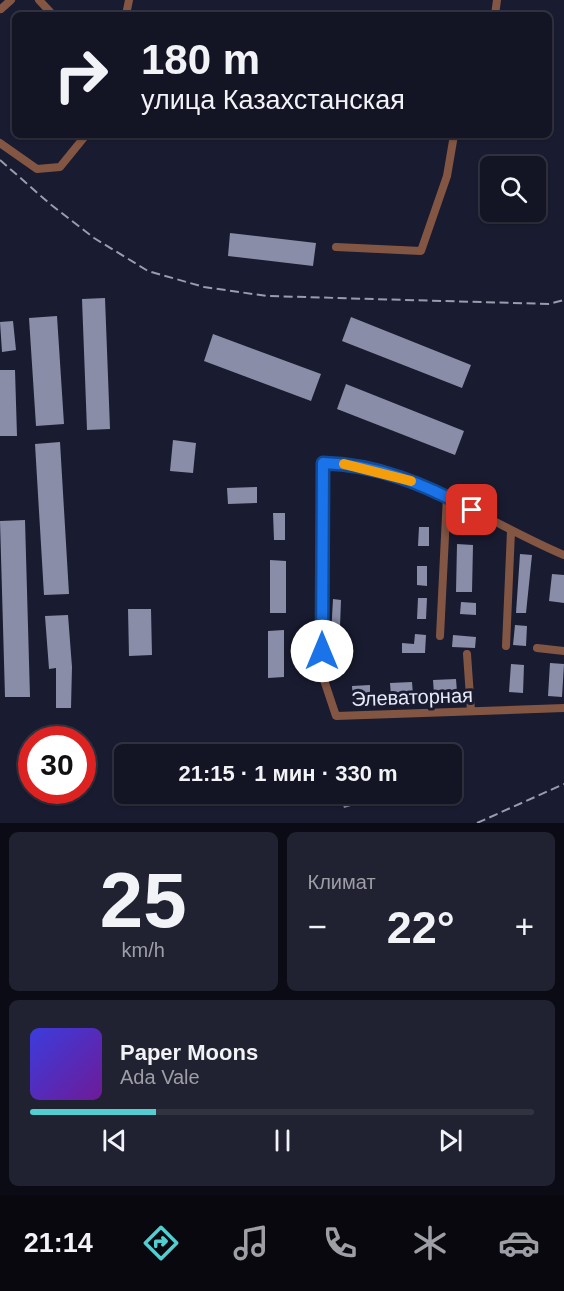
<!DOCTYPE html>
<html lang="ru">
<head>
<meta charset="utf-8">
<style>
	body { margin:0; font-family:Arial,sans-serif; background:#202131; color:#f1f3f6; height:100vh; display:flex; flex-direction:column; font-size:22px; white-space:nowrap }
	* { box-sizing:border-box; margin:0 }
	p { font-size:20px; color:#9d9ea6 }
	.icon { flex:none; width:33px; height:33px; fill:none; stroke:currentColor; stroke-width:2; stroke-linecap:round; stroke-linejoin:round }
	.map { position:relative; height:823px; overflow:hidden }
	.side { display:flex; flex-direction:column; gap:9px; padding:9px; background:#0a0b14; flex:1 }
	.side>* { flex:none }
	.banner { position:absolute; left:12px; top:12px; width:540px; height:126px; border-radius:9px; box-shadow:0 2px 4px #0004,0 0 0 2px #323341; background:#131424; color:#f1f3f6; overflow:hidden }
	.fabs { position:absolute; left:480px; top:156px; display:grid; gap:12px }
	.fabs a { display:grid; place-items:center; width:66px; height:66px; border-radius:9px; background:#131424; box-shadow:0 2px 4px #0004,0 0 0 2px #323341; font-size:30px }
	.speed { position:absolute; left:18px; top:726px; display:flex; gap:12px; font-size:30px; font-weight:700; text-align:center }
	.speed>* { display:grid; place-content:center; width:78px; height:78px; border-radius:50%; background:#131424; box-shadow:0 2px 4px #0004,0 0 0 2px #323341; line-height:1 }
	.speed .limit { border:9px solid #d22; background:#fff; color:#111 }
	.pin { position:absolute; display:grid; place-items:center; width:51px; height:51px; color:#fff; margin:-26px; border-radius:12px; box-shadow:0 3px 9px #0006 }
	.me { position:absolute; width:66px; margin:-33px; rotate:0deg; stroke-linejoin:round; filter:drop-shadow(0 0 4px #0008) }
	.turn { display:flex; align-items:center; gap:21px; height:126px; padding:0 30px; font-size:27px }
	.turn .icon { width:78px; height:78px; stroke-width:2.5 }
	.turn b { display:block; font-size:42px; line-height:51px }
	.big { font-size:45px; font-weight:600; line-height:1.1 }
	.side .tile { flex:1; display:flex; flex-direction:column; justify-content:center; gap:9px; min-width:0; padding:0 21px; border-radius:9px; background:#202131 }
	.side .dial { align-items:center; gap:0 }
	.dial b { font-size:78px; line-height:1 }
	.song { display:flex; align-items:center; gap:18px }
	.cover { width:72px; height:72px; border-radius:9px; background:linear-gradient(135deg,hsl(240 70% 55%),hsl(280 70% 35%)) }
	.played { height:6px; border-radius:3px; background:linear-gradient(90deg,#52cdd0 25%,#323341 25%) }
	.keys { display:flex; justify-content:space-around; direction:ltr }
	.heat { display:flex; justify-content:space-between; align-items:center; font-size:33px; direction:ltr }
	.side .tiles { flex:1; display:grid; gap:9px; grid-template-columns:1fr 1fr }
	.tile:last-child { grid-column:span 2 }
	.trip { position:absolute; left:114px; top:744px; width:348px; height:60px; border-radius:9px; background:#131424; box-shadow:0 2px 4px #0004,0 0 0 2px #323341; font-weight:600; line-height:60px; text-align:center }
	.dock { display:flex; height:96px; justify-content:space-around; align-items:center; background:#08080e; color:#9d9ea6 }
	.dock .icon { width:42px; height:42px }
	.dock .on { color:#52cdd0 }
	.dock b { font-size:27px; color:#f1f3f6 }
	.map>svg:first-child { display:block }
	.building { fill:#8a8da8 }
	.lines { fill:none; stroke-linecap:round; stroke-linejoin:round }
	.minor { stroke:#835644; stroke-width:8 }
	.rail { stroke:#9a9cae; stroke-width:2; stroke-dasharray:9 4.5; stroke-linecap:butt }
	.route-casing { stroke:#114b97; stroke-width:15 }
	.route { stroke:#1a73e8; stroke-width:10 }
	.slow { stroke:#f59e0b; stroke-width:10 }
	.labels { text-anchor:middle; stroke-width:6; stroke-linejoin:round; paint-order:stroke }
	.street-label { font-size:20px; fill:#e7eaf9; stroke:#191b30 }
</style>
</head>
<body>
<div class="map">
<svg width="564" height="823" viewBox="0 0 564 823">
	<rect width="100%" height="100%" fill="#191b30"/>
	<path class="building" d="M230,233L316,243L313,266L228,256Z
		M105,298L110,429L87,430L82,299Z
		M57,316L64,424L36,426L29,318Z
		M351,317L471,365L462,388L342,341Z
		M13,321L16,350L2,352L0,322Z
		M213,334L321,374L311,401L204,361Z
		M0,370H15L17,436H0Z
		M346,384L464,431L455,455L337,409Z
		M173,440L196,443L193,473L170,471Z
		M60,442L69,594L44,595L35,444Z
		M257,487V503L228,504L227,488Z
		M273,513H285V540H274Z
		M25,520L30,697H5L0,521Z
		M419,527H429V546H418Z
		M457,544L473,545L472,592H456Z
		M520,554L532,555L526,613H516Z
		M270,560L286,561V613H270Z
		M417,566H427V586L417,585Z
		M552,574L564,575V603L549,601Z
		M418,598H427L426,619H417Z
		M333,599L341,600L339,654L330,653Z
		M461,602L476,603V615L460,614Z
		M128,609H151L152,655L129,656Z
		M68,615L72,667L71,708H56V668L49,669L45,616Z
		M515,625L527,626L526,646L513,645Z
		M284,630V677L268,678V631Z
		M415,634L426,635L425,653H402V643L414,644Z
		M453,635L476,637L475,648L452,647Z
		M295,638L315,639V649L294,648Z
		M550,663L564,664L562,697L548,696Z
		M511,664L524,665L523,693L509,692Z
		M456,679L457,692L434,694L433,680Z
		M412,682L413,695L391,696L390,683Z
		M370,685V699L353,700L352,686Z
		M344,794H389V795L344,808L340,795Z"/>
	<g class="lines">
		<path class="minor" d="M39,0L53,15
			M1,9L11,0
			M126,15L129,0
			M495,15L497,0
			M0,143L37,169L60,167L86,135
			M336,247L421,251L447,176L454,135
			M564,555C485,522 412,465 323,463L322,674L336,716L564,708
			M440,636L447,496
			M506,646L511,531
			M537,648L564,651
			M467,654L471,711"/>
		<path class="rail" d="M0,160L50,204L94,238L148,271L204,287L267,296L549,304L564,300
			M477,823L564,784"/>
	</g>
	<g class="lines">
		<defs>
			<path id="route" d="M322,651L323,463C376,464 426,485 472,510"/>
		</defs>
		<use href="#route" class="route-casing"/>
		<use href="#route" class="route"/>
		<path class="slow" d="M344,464L411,481"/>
	</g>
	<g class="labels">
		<g class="street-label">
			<text transform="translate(412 697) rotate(-2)" y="7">Элеваторная</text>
		</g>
	</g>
</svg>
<div class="fabs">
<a><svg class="icon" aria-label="search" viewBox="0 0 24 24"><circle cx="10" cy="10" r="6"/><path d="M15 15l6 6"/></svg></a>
</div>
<div class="speed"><div class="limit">30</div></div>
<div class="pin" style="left:472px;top:510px;background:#d93025"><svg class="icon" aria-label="arrive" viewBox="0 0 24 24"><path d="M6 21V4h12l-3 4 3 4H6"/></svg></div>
<svg class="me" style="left:322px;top:651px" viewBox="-20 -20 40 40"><circle r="19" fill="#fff"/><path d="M0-13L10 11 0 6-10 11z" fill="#1a73e8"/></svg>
<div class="trip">21:15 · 1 мин · 330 m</div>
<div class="banner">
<div class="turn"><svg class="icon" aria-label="right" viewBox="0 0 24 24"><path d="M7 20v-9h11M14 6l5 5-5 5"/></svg><div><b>180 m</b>улица Казахстанская</div></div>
</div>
</div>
<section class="side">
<div class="tiles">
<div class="tile dial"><b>25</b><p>km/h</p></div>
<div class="tile"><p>Климат</p>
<div class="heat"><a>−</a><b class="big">22°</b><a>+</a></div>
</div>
<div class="tile">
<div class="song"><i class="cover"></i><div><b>Paper Moons</b><p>Ada Vale</p></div></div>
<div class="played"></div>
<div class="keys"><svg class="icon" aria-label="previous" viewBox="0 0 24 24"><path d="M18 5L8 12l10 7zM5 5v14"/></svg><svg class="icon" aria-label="pause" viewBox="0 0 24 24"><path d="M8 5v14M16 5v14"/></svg><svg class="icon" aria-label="next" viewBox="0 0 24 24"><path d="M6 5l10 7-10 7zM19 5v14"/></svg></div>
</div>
</div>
</section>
<nav class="dock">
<b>21:14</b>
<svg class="icon on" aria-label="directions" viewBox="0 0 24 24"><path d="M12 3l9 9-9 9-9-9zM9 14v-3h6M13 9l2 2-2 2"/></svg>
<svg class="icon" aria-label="music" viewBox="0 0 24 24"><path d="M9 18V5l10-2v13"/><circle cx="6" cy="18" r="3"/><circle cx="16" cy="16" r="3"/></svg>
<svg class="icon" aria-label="phone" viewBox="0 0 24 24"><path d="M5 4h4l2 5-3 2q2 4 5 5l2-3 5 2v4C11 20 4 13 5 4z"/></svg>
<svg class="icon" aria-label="climate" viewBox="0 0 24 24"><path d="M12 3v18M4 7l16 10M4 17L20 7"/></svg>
<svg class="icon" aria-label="car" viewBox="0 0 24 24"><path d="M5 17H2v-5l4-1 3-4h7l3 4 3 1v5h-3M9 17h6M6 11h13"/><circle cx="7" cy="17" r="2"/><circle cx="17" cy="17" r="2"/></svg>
</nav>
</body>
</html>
